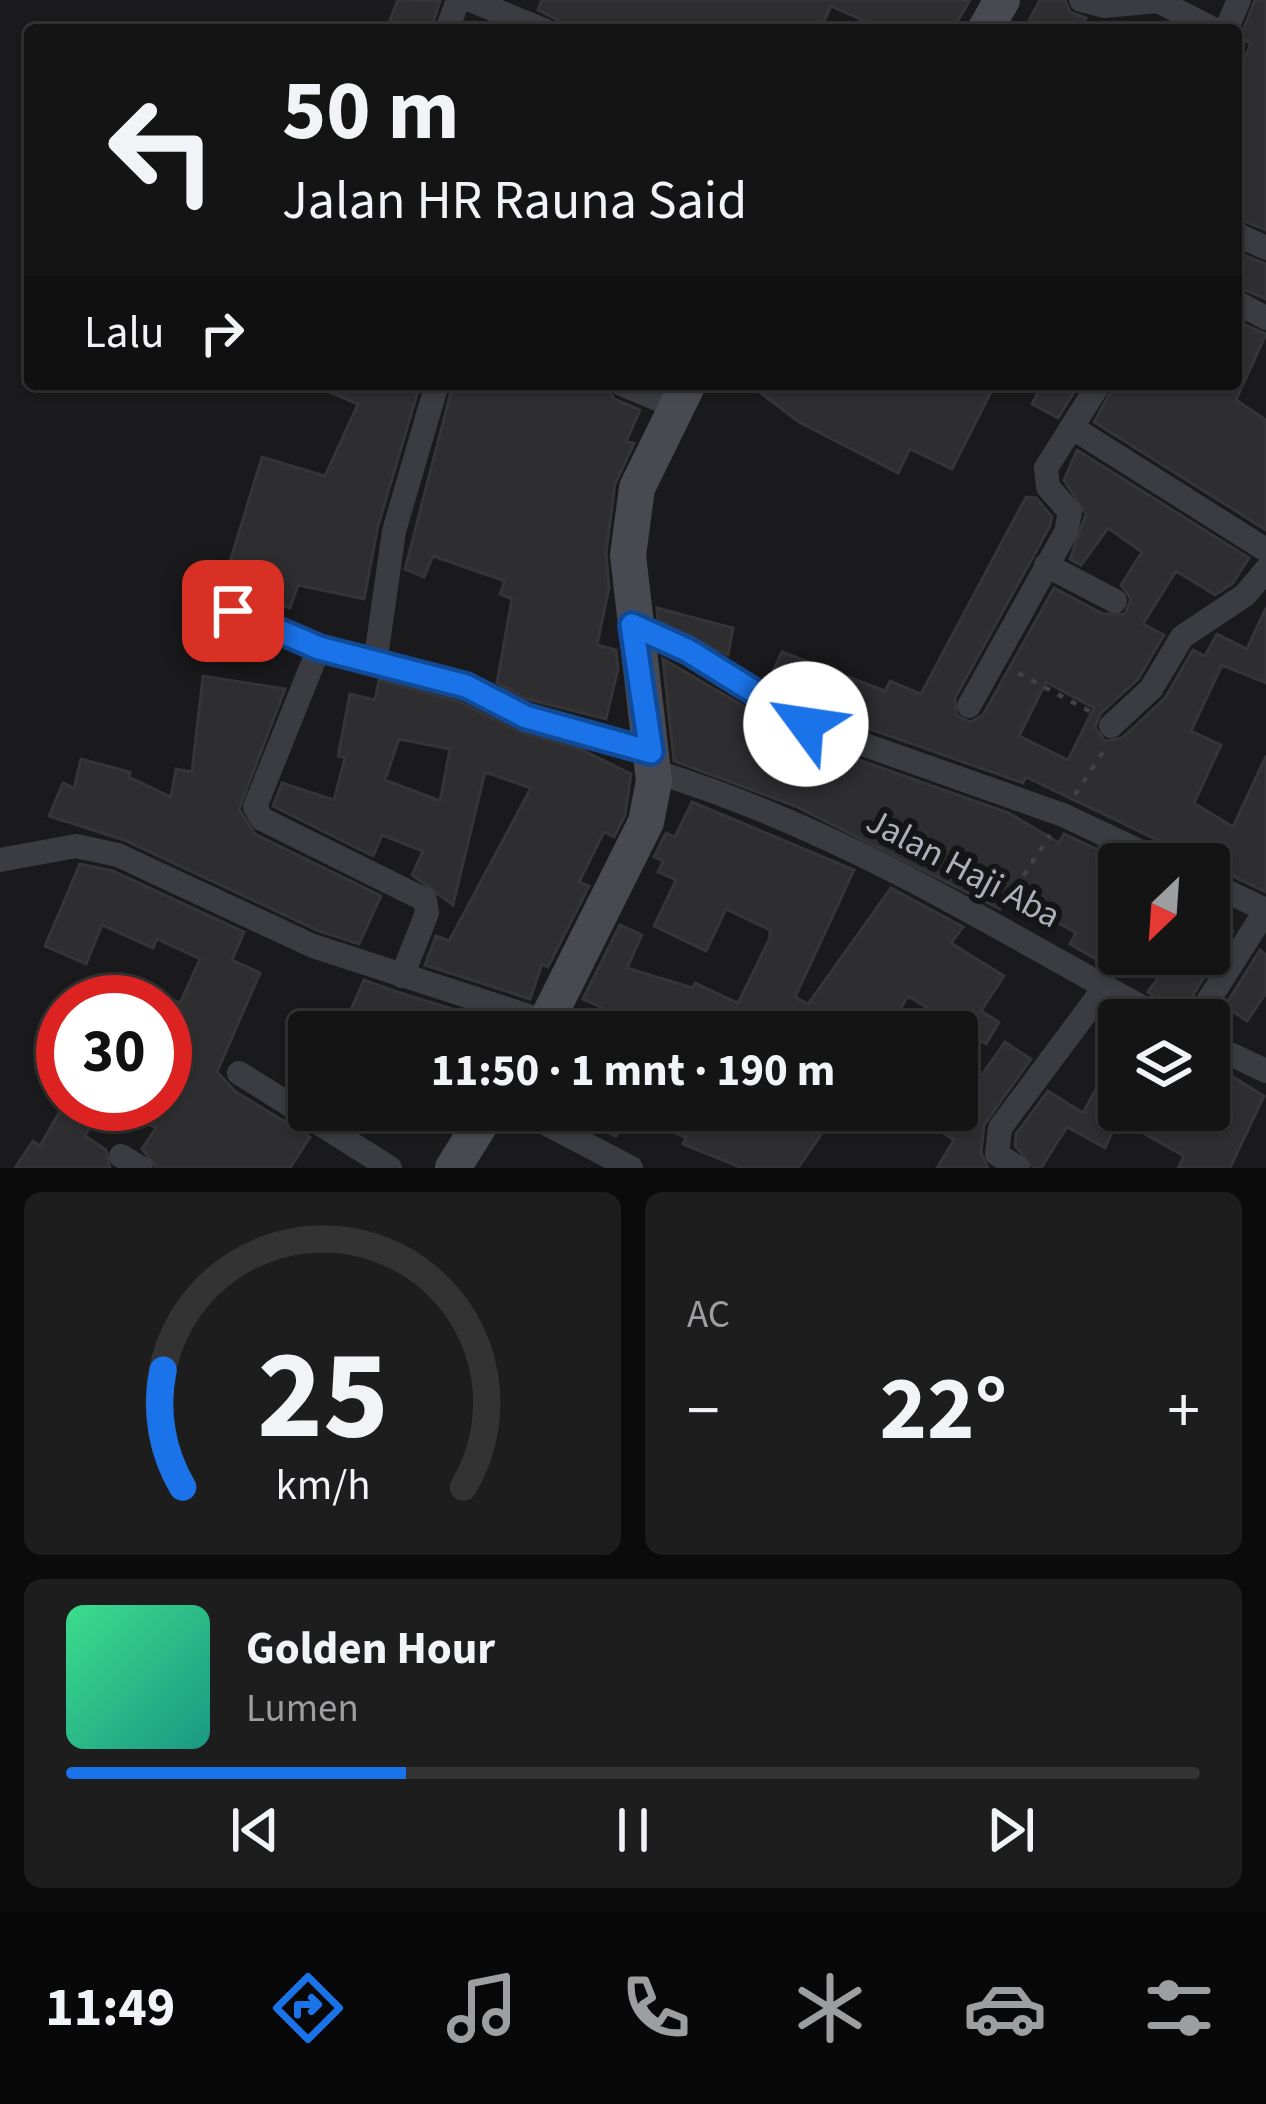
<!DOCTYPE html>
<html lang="id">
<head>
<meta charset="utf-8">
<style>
	body { margin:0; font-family:"Source Sans 3",sans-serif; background:#1d1d1e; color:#f1f3f6; height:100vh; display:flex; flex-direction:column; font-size:45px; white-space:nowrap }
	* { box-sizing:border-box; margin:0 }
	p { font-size:39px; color:#9d9ea0 }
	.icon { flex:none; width:66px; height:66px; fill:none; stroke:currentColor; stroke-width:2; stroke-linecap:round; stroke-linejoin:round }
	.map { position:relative; height:1168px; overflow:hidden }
	.drawer { display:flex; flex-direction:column; gap:24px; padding:24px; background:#0b0b0c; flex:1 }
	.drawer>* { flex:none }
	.banner { position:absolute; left:24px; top:24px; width:1218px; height:366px; border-radius:12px; box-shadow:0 3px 9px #0004,0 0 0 3px #333334; background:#141415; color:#f1f3f6; overflow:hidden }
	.needle { width:78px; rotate:205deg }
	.tools { position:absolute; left:1098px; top:843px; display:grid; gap:24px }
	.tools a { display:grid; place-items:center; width:132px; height:132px; border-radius:12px; background:#141415; box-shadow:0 3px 9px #0004,0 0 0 3px #333334; font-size:60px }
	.speed { position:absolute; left:36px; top:975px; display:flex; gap:24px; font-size:60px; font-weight:700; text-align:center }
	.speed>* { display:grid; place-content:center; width:156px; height:156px; border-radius:50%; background:#141415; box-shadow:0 3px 9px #0004,0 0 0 3px #333334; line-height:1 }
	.speed .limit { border:18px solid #d22; background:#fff; color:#111 }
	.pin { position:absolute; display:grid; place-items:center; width:102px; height:102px; color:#fff; margin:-51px; border-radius:24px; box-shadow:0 6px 18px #0006 }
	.me { position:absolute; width:132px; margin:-66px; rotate:301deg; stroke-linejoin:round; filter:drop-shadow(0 0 9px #0008) }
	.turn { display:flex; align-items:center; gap:42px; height:252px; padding:0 60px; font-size:54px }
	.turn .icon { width:156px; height:156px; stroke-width:2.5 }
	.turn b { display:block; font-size:84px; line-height:102px }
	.then { display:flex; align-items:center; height:114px; padding:0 60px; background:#0003; gap:24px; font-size:45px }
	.big { font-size:90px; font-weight:700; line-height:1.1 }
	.drawer .card { flex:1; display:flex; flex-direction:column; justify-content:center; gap:18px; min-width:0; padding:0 42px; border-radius:18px; background:#1d1d1e }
	.drawer .dial { align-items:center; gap:0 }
	.dial svg { height:312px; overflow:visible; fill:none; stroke:#333334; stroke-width:7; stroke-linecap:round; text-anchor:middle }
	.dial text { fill:#f1f3f6; stroke:none }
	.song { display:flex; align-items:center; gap:36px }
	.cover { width:144px; height:144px; border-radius:18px; background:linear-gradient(135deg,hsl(150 70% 55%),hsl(170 70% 35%)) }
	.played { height:12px; border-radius:6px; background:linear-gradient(90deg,#1a73e8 30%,#333334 30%) }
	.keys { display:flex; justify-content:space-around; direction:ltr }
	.heat { display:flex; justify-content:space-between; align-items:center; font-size:66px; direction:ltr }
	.drawer .tiles { flex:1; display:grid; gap:24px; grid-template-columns:1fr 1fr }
	.card:last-child { grid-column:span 2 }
	.trip { position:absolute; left:288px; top:1011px; width:690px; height:120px; border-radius:12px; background:#141415; box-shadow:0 3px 9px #0004,0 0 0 3px #333334; font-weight:700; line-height:120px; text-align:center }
	.tabs { display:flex; height:192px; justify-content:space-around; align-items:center; background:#080808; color:#9d9ea0 }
	.tabs .icon { width:84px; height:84px }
	.tabs .current { color:#1a73e8 }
	.tabs b { font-size:54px; color:#f1f3f6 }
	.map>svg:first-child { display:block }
	.building { fill:#2e2d30; stroke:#353438; stroke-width:3; fill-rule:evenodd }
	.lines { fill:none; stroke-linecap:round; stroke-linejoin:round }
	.path { stroke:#414248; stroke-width:4.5; stroke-dasharray:6 9; stroke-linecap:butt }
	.minor { stroke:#3b3c41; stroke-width:24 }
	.secondary { stroke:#494a51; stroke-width:36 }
	.route-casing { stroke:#114b97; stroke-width:30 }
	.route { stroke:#1a73e8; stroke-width:21 }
	.labels { text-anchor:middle; stroke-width:12; stroke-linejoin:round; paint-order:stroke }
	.street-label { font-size:36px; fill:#adb0bb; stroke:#151517 }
</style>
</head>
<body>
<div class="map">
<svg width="1266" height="1168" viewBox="0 0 1266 1168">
	<rect width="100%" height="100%" fill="#1a1a1c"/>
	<path class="building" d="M398,0L440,1L431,30H386Z
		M542,0H970L952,30H884L831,6L820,30H560L556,19L538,10Z
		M1040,0H1065L1070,12L1086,18L1080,30H1024Z
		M1255,0H1266V230L1236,218V76L1251,44L1240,38Z
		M1236,252L1266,264V299L1236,286Z
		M1236,321L1266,334L1236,400L1266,420V530L1094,422L1115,384H1236Z
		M311,384H420L378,526L364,599L298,585L290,608L262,599L269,580L229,565L262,457L325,476L358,404Z
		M453,384H605L614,399L640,410L626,442L634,443L615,484L606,552L609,588L597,645L616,650L618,669L606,719L527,699L497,683L512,599L500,594L505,581L433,556L424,577L405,569Z
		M749,384H995L952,469L910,449L898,473L799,422Z
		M1043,384H1079L1058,418L1032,404Z
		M1077,450L1249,558L1233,583L1215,595L1176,571L1143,624L1164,635L1138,679L1100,714L1095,728L1105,741L1122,738L1165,698L1193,650L1205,656L1217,634L1247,649L1266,608V683L1222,665L1191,731L1221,745L1194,803L1233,827L1266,756V892L1026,777L1023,783L813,709L769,680L782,652L885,691L890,681L921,694L1026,497L1036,498L1052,517L1050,526L955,698L956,715L970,722L983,715L1054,588L1103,614H1125L1131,599L1121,585L1142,552L1108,528L1081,565L1070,559L1086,514L1064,480ZM1046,682L1094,708L1068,760L1019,736Z
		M657,608L733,628L728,655L658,620Z
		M663,659L800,739L1009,813L1059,843L1064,834L1119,860V954L1111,968L1070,944L1076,933L1053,920L1056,916L1010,890L1000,909L795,806L674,761Z
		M203,676L285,689L239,809L255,834L381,896L359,944L319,931L124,840L49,816L63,783L74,788L81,759L130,772L129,777L171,797L176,769L192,772Z
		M379,680L460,702L519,732L580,749L631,774L625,815L614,837L604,832L579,882L589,886L548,967L542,964L530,999L425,965L436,936L449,941L531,788L485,772L453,905L412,875L423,851L382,835L373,856L273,806L282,783L334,800L345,758L338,756L350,694L375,700ZM399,739L450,749L440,801L385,780Z
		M692,802L854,870L795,997L808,1004L891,888L963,927L951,943L1004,976L981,1011L999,1022L986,1044L908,996L886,1032H802L765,1013L756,1032H596L605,1009L583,999L620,925L642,935L627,968L693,988L695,983L738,1003L770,938V930L726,909L706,951L654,926L676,880L658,872L663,861L654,857L666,833L675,837Z
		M80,864L113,871L244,932L232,960L260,973L217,1072L236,1092L310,1137L290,1168H157L142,1149L156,1128L110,1104H165V997L180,1003L200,959L157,939L153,948L102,925L86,964L45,946Z
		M1209,914L1233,931L1180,1016L1148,992L1175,954H1209Z
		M1260,950L1266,955V993L1247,1021L1225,1006Z
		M364,980L397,992L517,1029L393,1032L349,1014Z
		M1005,1042L1031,1059L984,1125L981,1153L988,1168H937L954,1140L936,1128L948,1110H957Z
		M1209,1062L1264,1096L1230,1168H1178L1184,1156L1118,1119L1105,1148L1067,1127L1041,1168H1034L1015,1146L1016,1134L1048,1091L1083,1113L1097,1087L1119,1099V1110H1209Z
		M64,1104H104L85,1136L106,1150L110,1168H15L33,1141L40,1146Z
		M556,1110H838L798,1168H742L683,1144L686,1137L625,1114L616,1136Z"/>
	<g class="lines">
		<path class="path" d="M1018,673L1093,713
			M1075,795L1105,749
			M1007,901L1050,835"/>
		<path class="minor" d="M470,0L544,30
			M1081,0L1104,6L1158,1L1215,30
			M447,30L458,0
			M1226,30L1239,0
			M1236,234L1266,248
			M1236,302L1266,318
			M621,384L674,406
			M1073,428L1266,550
			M1046,565L1115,601
			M233,611L319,648L466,686L526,717L651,752
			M632,625L732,676L806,724L1063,815L1167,864
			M319,648L255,807L262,819L425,900L427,913L402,976
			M375,664L394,531L437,384
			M969,706L1066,532L1070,512L1048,487L1046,468L1099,384
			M1111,726L1151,689L1182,637L1245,595L1266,570
			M653,771C842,829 994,927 1165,1020
			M0,860L76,846L118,855L313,946L547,1022
			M1196,1020L1266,910L1209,883
			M1209,1044L1266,1071
			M239,1073L390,1168
			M520,1110L631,1168
			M121,1156L141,1168
			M1018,1168L997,1154L1000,1128L1105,987"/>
		<path class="secondary" d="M985,30L1002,0
			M541,1032L646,822L654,781L628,555L637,488L688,384
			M453,1168L489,1110"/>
	</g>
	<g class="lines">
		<defs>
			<path id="route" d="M233,611L319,648L466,686L526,717L651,752L632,625L687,650L806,724"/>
		</defs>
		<use href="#route" class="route-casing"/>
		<use href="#route" class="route"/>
	</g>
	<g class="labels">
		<g class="street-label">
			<text transform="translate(964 867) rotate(28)" y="13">Jalan Haji Aba</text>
		</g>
	</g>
</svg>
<div class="tools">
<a><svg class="needle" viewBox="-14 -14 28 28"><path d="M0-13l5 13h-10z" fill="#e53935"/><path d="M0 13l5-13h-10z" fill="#9d9ea0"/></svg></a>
<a><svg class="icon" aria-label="layers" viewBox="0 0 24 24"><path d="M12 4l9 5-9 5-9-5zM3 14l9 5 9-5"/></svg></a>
</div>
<div class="speed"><div class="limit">30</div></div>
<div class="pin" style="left:233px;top:611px;background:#d93025"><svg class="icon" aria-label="arrive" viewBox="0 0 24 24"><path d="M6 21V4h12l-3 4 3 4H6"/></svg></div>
<svg class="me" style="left:806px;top:724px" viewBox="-20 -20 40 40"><circle r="19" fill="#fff"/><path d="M0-13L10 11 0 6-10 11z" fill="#1a73e8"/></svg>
<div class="trip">11:50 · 1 mnt · 190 m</div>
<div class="banner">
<div class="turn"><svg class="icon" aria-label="left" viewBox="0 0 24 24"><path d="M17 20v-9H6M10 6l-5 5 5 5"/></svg><div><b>50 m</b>Jalan HR Rauna Said</div></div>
<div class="then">Lalu<svg class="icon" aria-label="right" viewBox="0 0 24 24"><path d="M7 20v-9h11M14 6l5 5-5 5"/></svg></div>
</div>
</div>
<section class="drawer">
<div class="tiles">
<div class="card dial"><svg viewBox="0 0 100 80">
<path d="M14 69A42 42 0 1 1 86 69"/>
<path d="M14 69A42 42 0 0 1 9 39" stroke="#1a73e8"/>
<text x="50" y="56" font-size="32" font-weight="700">25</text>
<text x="50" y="72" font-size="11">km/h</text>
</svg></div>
<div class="card"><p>AC</p>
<div class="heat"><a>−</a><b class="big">22°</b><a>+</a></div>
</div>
<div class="card">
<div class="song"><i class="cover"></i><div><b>Golden Hour</b><p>Lumen</p></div></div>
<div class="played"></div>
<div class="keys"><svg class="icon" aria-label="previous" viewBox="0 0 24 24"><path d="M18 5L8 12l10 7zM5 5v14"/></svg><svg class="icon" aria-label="pause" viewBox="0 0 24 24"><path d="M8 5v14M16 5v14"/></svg><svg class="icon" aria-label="next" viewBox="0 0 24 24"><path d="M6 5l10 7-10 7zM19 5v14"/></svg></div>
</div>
</div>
</section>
<nav class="tabs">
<b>11:49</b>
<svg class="icon current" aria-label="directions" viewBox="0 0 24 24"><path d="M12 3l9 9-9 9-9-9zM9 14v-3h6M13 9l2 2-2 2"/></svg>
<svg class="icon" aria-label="music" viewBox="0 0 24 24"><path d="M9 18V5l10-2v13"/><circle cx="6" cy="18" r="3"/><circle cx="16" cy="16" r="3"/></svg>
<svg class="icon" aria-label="phone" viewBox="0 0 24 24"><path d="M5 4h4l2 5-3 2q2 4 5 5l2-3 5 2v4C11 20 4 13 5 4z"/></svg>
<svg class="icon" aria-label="climate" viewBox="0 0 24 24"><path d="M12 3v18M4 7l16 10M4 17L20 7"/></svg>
<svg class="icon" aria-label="car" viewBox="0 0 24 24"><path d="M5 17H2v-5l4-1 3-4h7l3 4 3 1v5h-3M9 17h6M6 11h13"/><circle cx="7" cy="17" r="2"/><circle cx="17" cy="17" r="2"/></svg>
<svg class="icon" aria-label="filters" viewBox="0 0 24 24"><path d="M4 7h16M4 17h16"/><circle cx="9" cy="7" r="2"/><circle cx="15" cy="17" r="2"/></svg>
</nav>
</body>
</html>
